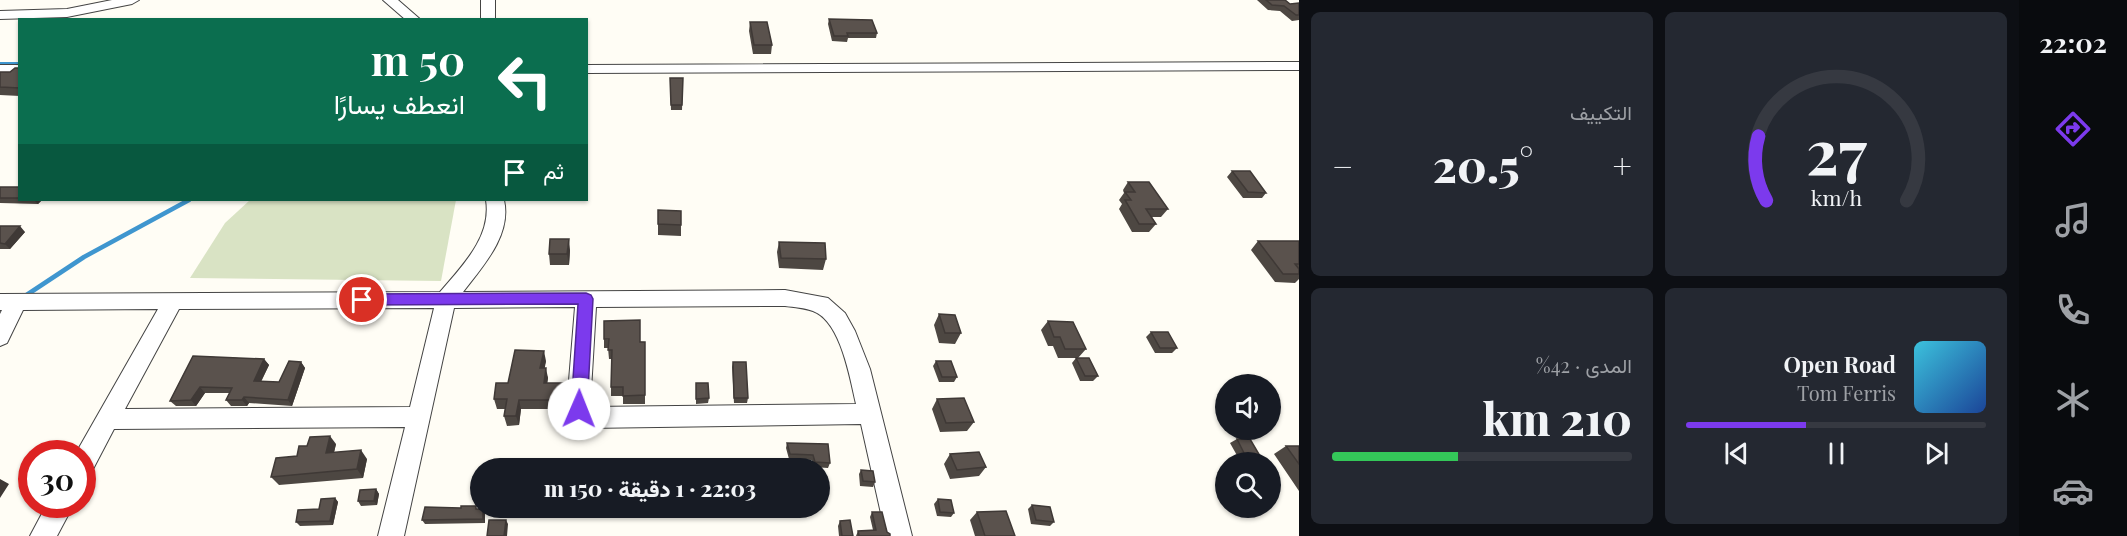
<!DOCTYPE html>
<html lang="ar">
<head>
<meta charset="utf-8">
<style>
	body { margin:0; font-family:"Playfair Display",Vazirmatn,serif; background:#242831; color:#f1f3f6; direction:rtl; height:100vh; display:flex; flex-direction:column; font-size:22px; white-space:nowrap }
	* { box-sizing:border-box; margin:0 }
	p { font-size:20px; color:#9ea1a6 }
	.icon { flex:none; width:33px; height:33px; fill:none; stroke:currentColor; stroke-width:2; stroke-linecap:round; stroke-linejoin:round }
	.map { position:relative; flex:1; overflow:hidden; direction:ltr }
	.drawer { display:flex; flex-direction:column; gap:12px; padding:12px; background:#0d0f14; width:720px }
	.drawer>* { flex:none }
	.guide { position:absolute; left:18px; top:18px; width:570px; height:183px; border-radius:0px; box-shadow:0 2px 4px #0004; direction:rtl; background:#0b6e4f; color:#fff; overflow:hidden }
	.fabs { position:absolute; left:1215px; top:374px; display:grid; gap:12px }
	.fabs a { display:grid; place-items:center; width:66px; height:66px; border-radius:50%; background:#171b24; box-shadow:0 2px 4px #0004; font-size:30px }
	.speed { position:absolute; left:18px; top:440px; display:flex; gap:12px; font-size:30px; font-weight:700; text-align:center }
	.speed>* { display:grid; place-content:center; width:78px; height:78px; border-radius:50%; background:#171b24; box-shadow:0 2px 4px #0004; line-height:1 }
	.speed .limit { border:9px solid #d22; background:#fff; color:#111 }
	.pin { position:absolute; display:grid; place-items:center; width:51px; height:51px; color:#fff; margin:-26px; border:3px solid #fff; border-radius:50%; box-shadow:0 2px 6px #0007 }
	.me { position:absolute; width:66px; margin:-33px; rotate:1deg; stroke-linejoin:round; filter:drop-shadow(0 0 4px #0008) }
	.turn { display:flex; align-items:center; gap:21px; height:126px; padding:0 24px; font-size:27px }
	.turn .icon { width:78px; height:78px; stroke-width:2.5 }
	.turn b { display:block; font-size:42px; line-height:51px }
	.then { display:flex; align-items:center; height:57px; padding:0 24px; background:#0003; gap:12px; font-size:22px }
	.big { font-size:45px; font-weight:800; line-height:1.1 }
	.drawer .widget { flex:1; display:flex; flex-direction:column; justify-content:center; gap:9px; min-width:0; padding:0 21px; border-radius:9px; background:#242831 }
	.drawer .dial { align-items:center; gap:0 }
	.dial svg { height:156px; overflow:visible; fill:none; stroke:#363941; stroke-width:7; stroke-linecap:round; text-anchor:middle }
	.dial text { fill:#f1f3f6; stroke:none }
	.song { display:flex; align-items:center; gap:18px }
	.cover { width:72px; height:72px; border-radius:9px; background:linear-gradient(135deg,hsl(190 70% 55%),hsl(220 70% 35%)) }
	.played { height:6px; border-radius:3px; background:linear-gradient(90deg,#7c3aed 40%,#363941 40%) }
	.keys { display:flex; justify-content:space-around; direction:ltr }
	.heat { display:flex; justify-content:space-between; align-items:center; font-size:33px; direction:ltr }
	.charge { height:9px; border-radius:4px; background:linear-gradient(90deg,#34c759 42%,#363941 0) }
	.drawer .tiles { flex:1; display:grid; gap:12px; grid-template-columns:repeat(2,1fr) }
	.trip { position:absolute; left:470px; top:458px; width:360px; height:60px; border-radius:30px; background:#171b24; box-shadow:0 2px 4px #0004; font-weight:800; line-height:60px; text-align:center; direction:rtl }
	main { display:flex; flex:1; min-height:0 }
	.menu { display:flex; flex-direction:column; width:108px; justify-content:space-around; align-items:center; background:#090b0e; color:#9ea1a6 }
	.menu .icon { width:42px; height:42px }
	.menu .on { color:#7c3aed }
	.menu b { font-size:27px; color:#f1f3f6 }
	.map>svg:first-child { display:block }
	.cemetery { fill:#d9e3c4 }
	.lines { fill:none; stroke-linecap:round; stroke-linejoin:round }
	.stream-far1 { stroke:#3f96cf; stroke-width:4 }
	.stream { stroke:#3f96cf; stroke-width:4.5 }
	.minor-casing { stroke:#444; stroke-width:2 }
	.minor { fill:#fff; fill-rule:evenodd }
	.wall { fill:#4d4742 }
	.shaded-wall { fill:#3f3936 }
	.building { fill:#5a524d; stroke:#3f3936; stroke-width:1.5 }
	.route { fill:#7c3aed; stroke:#51269a; stroke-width:1.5 }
</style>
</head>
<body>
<main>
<nav class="menu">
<b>22:02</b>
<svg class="icon on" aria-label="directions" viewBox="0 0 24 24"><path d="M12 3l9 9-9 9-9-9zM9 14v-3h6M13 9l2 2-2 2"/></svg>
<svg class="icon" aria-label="music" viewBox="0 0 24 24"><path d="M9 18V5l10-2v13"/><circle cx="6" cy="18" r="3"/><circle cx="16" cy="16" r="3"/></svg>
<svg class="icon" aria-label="phone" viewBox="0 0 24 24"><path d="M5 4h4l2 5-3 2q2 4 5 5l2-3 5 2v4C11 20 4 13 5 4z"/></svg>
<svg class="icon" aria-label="climate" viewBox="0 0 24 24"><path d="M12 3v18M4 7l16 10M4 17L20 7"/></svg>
<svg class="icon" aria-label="car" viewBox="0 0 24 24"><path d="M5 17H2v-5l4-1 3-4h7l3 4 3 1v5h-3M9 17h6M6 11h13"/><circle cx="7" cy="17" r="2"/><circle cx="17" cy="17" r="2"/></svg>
</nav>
<section class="drawer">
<div class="tiles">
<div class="widget dial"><svg viewBox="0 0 100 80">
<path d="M14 69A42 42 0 1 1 86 69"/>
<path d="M14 69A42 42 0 0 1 10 36" stroke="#7c3aed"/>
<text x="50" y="56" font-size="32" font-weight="700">27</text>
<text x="50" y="72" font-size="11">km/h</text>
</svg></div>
<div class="widget"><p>التكييف</p>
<div class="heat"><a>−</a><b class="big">20.5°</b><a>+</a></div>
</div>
<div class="widget">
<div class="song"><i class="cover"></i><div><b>Open Road</b><p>Tom Ferris</p></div></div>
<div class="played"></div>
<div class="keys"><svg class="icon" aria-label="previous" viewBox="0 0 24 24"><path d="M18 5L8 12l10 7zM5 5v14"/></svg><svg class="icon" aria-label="pause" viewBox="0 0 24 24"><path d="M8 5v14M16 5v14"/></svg><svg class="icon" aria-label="next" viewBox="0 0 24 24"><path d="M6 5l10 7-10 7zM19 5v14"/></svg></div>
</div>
<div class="widget"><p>المدى · 42%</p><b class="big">210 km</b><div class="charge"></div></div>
</div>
</section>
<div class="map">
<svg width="1299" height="536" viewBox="0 0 1299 536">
	<rect width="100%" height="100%" fill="#fffdf5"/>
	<path class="cemetery" d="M250,200H456L441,281L190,278L225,223Z"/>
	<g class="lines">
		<path class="stream-far1" d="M0,64H20"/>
		<path class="stream" d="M25,296L84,257L189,200"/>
		<defs>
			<path id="minor" d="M112,0H139L132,4L67,17L0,19V11L67,9Z
				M383,0H398L421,20H406Z
				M481,0H495V20H481Z
				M1299,62V70L586,73V65Z
				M0,65H20V73H0Z
				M486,200H504C512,235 483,266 463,292L785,290L828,298L845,313L855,331L870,369L912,536H886L861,424L587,428L574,421L567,405L575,307L454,308L404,536H378L405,427L114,429L91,473L82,476V453H76L158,309L23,310L7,343L0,346V314L2,310H0V294L440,292C462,266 492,237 486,200ZM785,306C794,307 805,308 813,311C841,321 850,379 856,404L590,407L596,307ZM434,308L410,407L125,409L179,309Z
				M47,504H74L57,536H30Z"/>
		</defs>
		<use href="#minor" class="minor-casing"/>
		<use href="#minor" class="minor"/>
	</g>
	<path class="wall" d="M1257,0H1285L1290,4L1299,3V20L1292,21L1280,11L1268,10Z
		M829,19L877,33L876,38H848L847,42L832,41L828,24Z
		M750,22L772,45L771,54H753L749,31Z
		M20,68V96L0,95V72H10Z
		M670,78H683L682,110H671Z
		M1232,171L1266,193L1262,198H1243L1227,177Z
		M1128,182L1168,209L1161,217H1152L1156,224L1149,232H1132L1119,209L1122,204L1119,200L1124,193L1123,190Z
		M0,187H20V200H42L38,204L0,203Z
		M658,210L681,225V236L658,235Z
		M0,226L25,232L10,249H0Z
		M1258,241H1299V279L1295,283L1275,282L1251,250Z
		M779,242L826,259L823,270L779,268L777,252Z
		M570,250L569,265H550L549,254Z
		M939,314L961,333L955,344L939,343L934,325Z
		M1048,321L1086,349L1078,358H1058L1053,346H1048L1041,330Z
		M1151,332L1177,348L1172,353H1155L1146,337Z
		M604,339L645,342V404H623V396H611V387L612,359H609L608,348H604Z
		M193,356L264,359L269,365L261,382H279L301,362L305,368L292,406L249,403L247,406H231L226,400L230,393H205L196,406H176L170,401Z
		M1076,358L1098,376L1093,381H1080L1072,363Z
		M546,361L544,368L548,378L547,383H563L564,392L563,409H521L519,425L507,426L504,416L505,409H497L494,399L508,383Z
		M936,361L957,377L954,382H939L933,366Z
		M733,362L748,398L747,403H734L732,367Z
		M696,383L709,398L708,403L696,404Z
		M937,399L974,422L967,431L940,432L932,409Z
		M1237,439L1260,456L1254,460L1239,459L1230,443Z
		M787,443L830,463L828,468L813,467L812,460L789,459L786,448Z
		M336,444L334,452L367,459L363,478L279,485L271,477L297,456Z
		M1286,446H1299V491L1274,454Z
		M950,454L986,467L979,476L950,479L944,464Z
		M861,470L875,482L873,487L860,486L859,474Z
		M376,489L379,494L377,505L361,506L358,501Z
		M335,498L338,502L333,525L300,526L296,522L319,509Z
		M938,499L954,513L951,517L937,516L934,504Z
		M1032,505L1054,522L1050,526L1031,524L1028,509Z
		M478,509L485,513V523L425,524L422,520Z
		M872,512L890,536H856L858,531L873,530L870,517Z
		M977,512L1015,536H975L970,520Z
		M840,521L853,536H839L838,526Z"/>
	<path class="shaded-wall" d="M34,200H42L38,204Z
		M20,226L25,232L10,249L5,244Z
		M569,239L570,250L569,265L567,254Z
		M544,351L546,361L543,378L540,368Z
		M264,359L269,365L258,387L254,381Z
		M301,362L305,368L292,406L288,400Z
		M546,368L548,378L546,392L544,383Z
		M563,383L564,392L563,409L561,400Z
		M200,387L205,393L196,406L191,400Z
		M244,397L249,403L247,406L242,400Z
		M519,400L521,409L519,425L516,416Z
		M330,436L336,444L332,461L326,453Z
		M361,450L367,459L363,478L357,469Z
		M0,479L9,484L0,498Z
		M376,489L379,494L377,505L374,501Z
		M335,498L338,502L333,525L330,521Z
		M483,509L485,513V523L483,519Z
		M506,520L508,524L507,536H504Z"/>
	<path class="building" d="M1266,0H1285L1290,4L1299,3V15H1296L1284,6L1272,5Z
		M829,19L872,20L877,33H847L848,36H834Z
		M750,22H767L772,45H754Z
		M15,68H20V88L0,87V72H10Z
		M670,78H683L682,105H671Z
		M1232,171H1250L1266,193L1248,192Z
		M1128,182H1149L1168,209H1146L1156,224H1139L1125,200H1131L1125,192H1135Z
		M0,187H20V198H0Z
		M658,210L681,211V225L658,224Z
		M0,226H20L5,244L0,243Z
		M550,239H569L567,254H549Z
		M1258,241H1299V264H1295L1299,269V274H1283Z
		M779,242L825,243L826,259L781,258Z
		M939,314L955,315L961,333H945Z
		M640,320V342H645V395L623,396V387H611L612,350H608L609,339H604V321Z
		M1048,321L1073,322L1086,349H1065L1060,337H1054Z
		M1151,332H1168L1177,348H1160Z
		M515,350L544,351L540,368H546L544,383H563L561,400H519L516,416H504L507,399H494L496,383H508Z
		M193,356L264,359L254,381L279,382L289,361L301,362L288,400L244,397L242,400H226L232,388L200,387L191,400L170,401Z
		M1076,358H1089L1098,376H1085Z
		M936,361H951L957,377H942Z
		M733,362H746L748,398H734Z
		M696,383H708L709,398L696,399Z
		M964,398L974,422L946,423L937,399Z
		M330,436L326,453L361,450L357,469L271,477L276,458L297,456L299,446H307L310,437Z
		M1237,439H1250L1260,456L1245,455Z
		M787,443L828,444L830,463L815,462L813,455L790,454Z
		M1286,446H1299V464Z
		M979,452L986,467L957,470L950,454Z
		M493,465H506V468H492Z
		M861,470L873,471L875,482L863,481Z
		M376,489L374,501H358L360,490Z
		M335,498L330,521L296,522L298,510L319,509L321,499Z
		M938,499L951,500L954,513L940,512Z
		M1032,505L1050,507L1054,522L1036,520Z
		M461,506H476V509H483V519L422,520L425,507L461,508Z
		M1006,511L1015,536H985L977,512Z
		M872,512H882L887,532L890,534V536H859L858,531L876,530Z
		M489,520H506L504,536H487Z
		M850,520L853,536H842L840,521Z"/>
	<path class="route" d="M586,293L591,295L593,299L587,409L585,414L579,416L573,414L571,409L578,304L362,305L357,303L355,300L357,296L362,294Z"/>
</svg>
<div class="fabs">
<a><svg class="icon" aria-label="sound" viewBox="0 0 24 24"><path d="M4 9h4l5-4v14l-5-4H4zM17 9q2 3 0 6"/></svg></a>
<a><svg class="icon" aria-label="search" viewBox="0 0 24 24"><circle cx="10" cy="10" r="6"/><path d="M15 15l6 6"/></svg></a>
</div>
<div class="speed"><div class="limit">30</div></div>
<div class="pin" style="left:362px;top:300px;background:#d93025"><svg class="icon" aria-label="arrive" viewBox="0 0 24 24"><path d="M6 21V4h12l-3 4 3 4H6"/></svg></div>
<svg class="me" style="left:579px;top:409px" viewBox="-20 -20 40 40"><circle r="19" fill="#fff"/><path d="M0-13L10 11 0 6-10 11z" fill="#7c3aed"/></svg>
<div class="trip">22:03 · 1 دقيقة · 150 m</div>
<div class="guide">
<div class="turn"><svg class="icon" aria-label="left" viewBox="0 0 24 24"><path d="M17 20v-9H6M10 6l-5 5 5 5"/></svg><div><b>50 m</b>انعطف يسارًا</div></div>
<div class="then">ثم<svg class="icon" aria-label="arrive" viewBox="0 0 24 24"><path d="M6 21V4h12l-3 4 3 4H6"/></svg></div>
</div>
</div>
</main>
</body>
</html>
